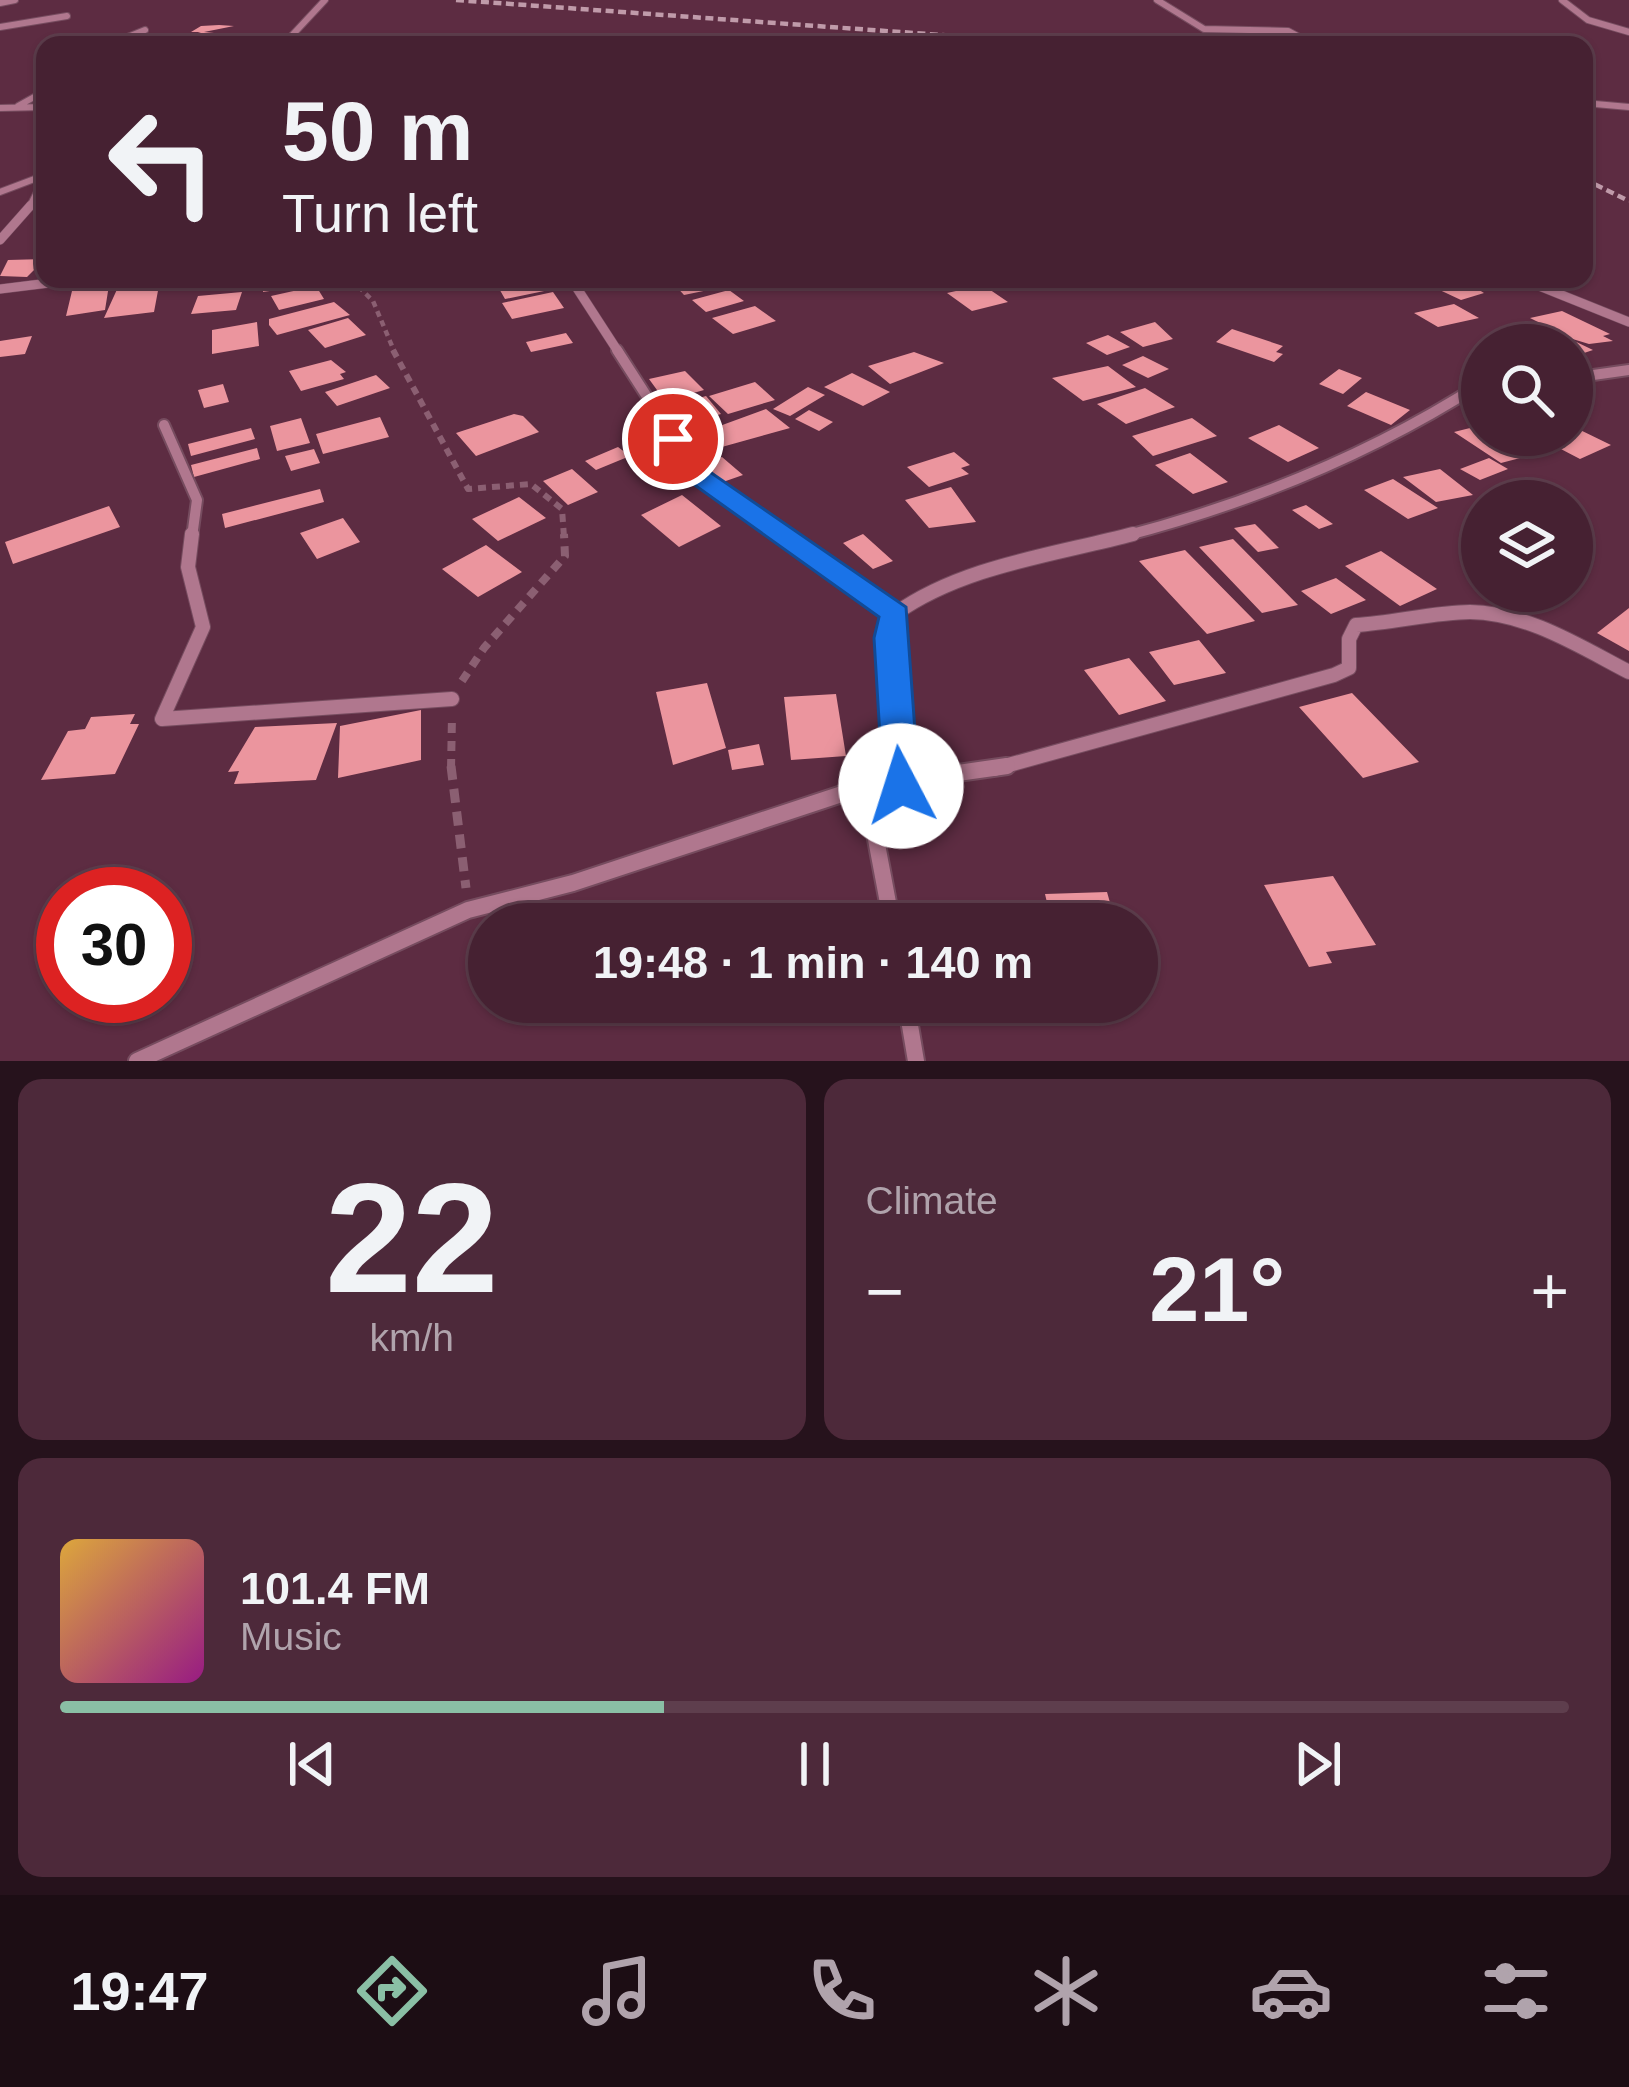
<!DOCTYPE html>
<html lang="en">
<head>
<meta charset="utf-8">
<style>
	body { margin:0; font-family:Arial,sans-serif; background:#4d293a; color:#f1f3f6; height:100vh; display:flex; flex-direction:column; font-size:45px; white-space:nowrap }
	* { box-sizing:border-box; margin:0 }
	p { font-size:39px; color:#b0a3ac }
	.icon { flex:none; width:66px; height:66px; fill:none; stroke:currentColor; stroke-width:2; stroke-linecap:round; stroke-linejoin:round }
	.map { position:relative; height:1061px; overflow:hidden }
	.panel { display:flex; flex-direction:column; gap:18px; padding:18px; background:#26121c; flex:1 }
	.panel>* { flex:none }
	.guide { position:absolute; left:36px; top:36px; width:1557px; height:252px; border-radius:24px; box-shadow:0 3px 9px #0004,0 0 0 3px #5e3e4d; background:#462132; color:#f1f3f6; overflow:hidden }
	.buttons { position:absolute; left:1461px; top:324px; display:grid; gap:24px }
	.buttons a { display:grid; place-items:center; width:132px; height:132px; border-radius:50%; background:#462132; box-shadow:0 3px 9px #0004,0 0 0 3px #5e3e4d; font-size:60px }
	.speed { position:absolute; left:36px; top:867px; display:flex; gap:24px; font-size:60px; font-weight:700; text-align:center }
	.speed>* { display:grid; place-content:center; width:156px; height:156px; border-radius:50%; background:#462132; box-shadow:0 3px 9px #0004,0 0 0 3px #5e3e4d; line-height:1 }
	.speed .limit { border:18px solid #d22; background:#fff; color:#111 }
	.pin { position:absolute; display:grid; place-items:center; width:102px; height:102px; color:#fff; margin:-51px; border:6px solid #fff; border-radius:50%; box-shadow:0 3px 12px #0007 }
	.me { position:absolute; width:132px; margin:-66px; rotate:355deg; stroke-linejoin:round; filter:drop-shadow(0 0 9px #0008) }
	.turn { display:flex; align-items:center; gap:42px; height:252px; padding:0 48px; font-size:54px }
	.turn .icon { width:156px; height:156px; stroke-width:2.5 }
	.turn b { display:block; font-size:84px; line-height:102px }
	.big { font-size:90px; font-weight:700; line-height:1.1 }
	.panel .widget { flex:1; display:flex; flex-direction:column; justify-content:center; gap:18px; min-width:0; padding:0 42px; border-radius:24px; background:#4d293a }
	.panel .dial { align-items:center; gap:0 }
	.dial b { font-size:156px; line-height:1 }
	.song { display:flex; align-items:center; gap:36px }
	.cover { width:144px; height:144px; border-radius:18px; background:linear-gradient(135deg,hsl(40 70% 55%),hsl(310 70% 35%)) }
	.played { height:12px; border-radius:6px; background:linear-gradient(90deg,#8abfa5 40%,#5e3e4d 40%) }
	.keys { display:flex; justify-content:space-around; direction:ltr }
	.heat { display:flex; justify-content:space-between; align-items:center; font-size:66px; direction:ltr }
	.panel .tiles { flex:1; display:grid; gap:18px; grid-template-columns:1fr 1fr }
	.widget:last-child { grid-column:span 2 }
	.trip { position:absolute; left:468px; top:903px; width:690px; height:120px; border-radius:60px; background:#462132; box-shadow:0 3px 9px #0004,0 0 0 3px #5e3e4d; font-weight:700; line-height:120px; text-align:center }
	.menu { display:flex; height:192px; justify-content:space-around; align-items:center; background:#1c0d14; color:#b0a3ac }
	.menu .icon { width:84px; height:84px }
	.menu .on { color:#8abfa5 }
	.menu b { font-size:54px; color:#f1f3f6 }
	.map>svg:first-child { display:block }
	.building { fill:#eb959e }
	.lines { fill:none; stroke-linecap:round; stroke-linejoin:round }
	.minor-far4-casing { stroke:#764c5f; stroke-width:8 }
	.minor-far3-casing { stroke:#764c5f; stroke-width:10 }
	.minor-far2-casing { stroke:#764c5f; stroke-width:14 }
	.minor-far1-casing { stroke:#764c5f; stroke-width:16 }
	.minor-casing { stroke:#764c5f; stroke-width:20 }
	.path-far3 { stroke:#8b5f72; stroke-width:4.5; stroke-dasharray:6 4.5; stroke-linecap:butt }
	.path-far2 { stroke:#8b5f72; stroke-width:6; stroke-dasharray:8 6; stroke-linecap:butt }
	.path-far1 { stroke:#8b5f72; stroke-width:8; stroke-dasharray:10 8; stroke-linecap:butt }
	.path { stroke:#8b5f72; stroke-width:9; stroke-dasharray:14 9; stroke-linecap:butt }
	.minor-far4 { stroke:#b0778e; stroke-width:6 }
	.minor-far3 { stroke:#b0778e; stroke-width:9 }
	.minor-far2 { stroke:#b0778e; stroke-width:10 }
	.minor-far1 { stroke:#b0778e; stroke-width:14 }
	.minor { stroke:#b0778e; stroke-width:16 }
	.rail { stroke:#c09baa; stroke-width:4.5; stroke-dasharray:8 4.5; stroke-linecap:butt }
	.route { fill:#1a73e8; stroke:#114b97; stroke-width:3 }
</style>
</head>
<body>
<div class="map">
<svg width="1629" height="1061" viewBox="0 0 1629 1061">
	<rect width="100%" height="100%" fill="#5d2c42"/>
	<path class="building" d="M201,26L219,25L234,26L204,32L224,34L217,39H179L201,32H191Z
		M45,259L27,277L0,276L8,260Z
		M145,279L160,280L154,312L104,318L119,285Z
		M264,279H303V286L263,292Z
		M526,279H541L549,290L505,299L497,285Z
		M709,279L718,288L684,295L673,283Z
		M1451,279L1468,283L1484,293L1461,300L1429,285Z
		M109,285L105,310L66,316L72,291Z
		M983,285L1008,302L972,311L947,293Z
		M316,286L324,299L279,310L271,296Z
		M729,290L744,301L706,312L692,300Z
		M242,292L236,310L191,314L198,296Z
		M553,292L564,308L512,319L502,303Z
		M334,302L350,315L277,335L269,325V319Z
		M1454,304L1479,318L1438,327L1414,313Z
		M755,306L776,321L733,334L712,318Z
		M1562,311L1610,334L1603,336L1613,341L1589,344L1566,337L1593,350L1572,357V345H1549L1515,329L1538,322L1530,318Z
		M348,318L366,335L325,348L308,330Z
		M257,322L259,346L212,354V330Z
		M1155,322L1173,339L1143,347L1120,332Z
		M1232,329L1283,346L1276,352L1283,354L1274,362L1216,342Z
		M1509,329L1544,345H1504L1486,336Z
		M566,333L573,343L531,352L526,342Z
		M1108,335L1130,347L1107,355L1086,343Z
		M32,336L25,354L0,357V341Z
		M914,352L944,363L890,384L868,366Z
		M1143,356L1169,369L1148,378L1122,365Z
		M331,360L346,372L340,374L344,379L301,391L289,371Z
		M1108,366L1136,387L1083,401L1052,378Z
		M1339,369L1362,378L1343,394L1319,384Z
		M685,371L704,390L665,401L649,379Z
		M852,373L890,392L863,406L824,387Z
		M376,375L390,388L337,406L325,392Z
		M755,382L775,400L728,414L709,396Z
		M223,384L229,402L204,408L198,390Z
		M808,387L825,395L790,416L773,409Z
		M1145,388L1175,407L1126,424L1097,404Z
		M1366,392L1410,410L1391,425L1347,406Z
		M706,396L721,414L679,426L664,408Z
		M766,409L790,428L711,450L695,435Z
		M809,410L833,422L819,431L795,419Z
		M514,414L523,416L539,432L476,456L456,433Z
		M380,417L389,437L323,454L316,434Z
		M301,418L310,443L277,451L270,426Z
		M1192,418L1217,436L1153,456L1132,436Z
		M1279,425L1319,448L1288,462L1248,438Z
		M1482,425V435H1505L1535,454L1501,463L1454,432Z
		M1572,426L1611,445L1580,459L1534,435H1572Z
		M251,428L255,439L191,456L188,444Z
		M618,447L630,456L596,470L585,461Z
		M257,448L260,459L194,477L191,465Z
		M314,449L320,463L291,471L285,456Z
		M954,452L970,465L961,468L969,474L929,487L907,467Z
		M1190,453L1228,482L1193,494L1155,465Z
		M722,457L743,475L723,482L703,463Z
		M1489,458L1508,469L1480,480L1460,469Z
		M572,469L598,492L568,505L543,481Z
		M1440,469L1473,495L1436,502L1403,477Z
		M1393,479L1438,508L1408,519L1364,490Z
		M951,487L976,522L929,528L905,500Z
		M320,489L324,502L225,528L222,514Z
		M682,495L721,526L679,547L641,515Z
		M519,497L546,518L498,541L472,519Z
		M1306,505L1333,524L1319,529L1292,510Z
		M109,506L120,527L13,564L5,542Z
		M343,518L360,542L317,559L300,533Z
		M1255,524L1279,548L1258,552L1234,528Z
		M863,534L893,561L873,569L843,543Z
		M1233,539L1298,605L1262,613L1199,547Z
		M486,545L522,572L478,597L442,569Z
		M1185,550L1255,621L1207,634L1139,561Z
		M1381,551L1437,589L1400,606L1345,566Z
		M1336,578L1366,600L1331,614L1301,591Z
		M1629,608V651L1597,633Z
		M1199,640L1226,673L1174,685L1149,652Z
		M1129,658L1166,701L1119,715L1084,670Z
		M707,683L726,748L673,765L656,692Z
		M1352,693L1419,762L1363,778L1299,707Z
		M836,694L846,756L791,760L784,697Z
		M421,710V760L338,778L340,726Z
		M135,714L130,724H139L115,774L41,780L68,731L85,729L91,717Z
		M337,723L316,780L234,784L239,771L228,772L255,727Z
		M759,744L764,765L732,770L728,750Z
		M1333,876L1376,945L1326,952L1332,963L1309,967L1264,885Z
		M1107,892L1116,924H1052L1045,894Z"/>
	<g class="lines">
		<defs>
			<path id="minor-far4" d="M1157,0L1204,29L1288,31L1314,45
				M1562,0L1588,20L1629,32
				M0,3L15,0
				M0,27L67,16
				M284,44L587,40
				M108,45L145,30
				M283,45L325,0
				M1584,103L1629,107
				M18,106L45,91
				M0,108L45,107
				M0,192L45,175
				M29,208L45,176"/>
			<path id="minor-far3" d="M0,240L31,205
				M571,279L619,353
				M1522,279L1629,322
				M0,289L81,279"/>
			<path id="minor-far2" d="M617,350L698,476L785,537
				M1572,378L1629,370
				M164,425L197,500L192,537
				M1121,537C1249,504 1370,455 1482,383"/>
			<path id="minor-far1" d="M192,534L188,567L203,627L162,719L452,699
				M781,534L895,614
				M900,769L889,637L895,614C962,566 1054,555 1133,534
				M994,769L1334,675L1349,668V639L1356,625C1392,623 1436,612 1470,612C1528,613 1579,646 1629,672"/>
			<path id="minor" d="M899,766L901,786
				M866,786L892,924
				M906,1002L916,1061
				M137,1061L468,910L573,883L866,786L1007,766"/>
		</defs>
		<use href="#minor-far4" class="minor-far4-casing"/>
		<use href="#minor-far3" class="minor-far3-casing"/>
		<use href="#minor-far2" class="minor-far2-casing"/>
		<use href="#minor-far1" class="minor-far1-casing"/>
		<use href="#minor" class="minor-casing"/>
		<path class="path-far3" d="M351,279L373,301L395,353"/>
		<path class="path-far2" d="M393,350L468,489L531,484L562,509L564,537"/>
		<path class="path-far1" d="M462,681L484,648L565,556L564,534
			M451,769L452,716"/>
		<path class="path" d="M451,766L466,888"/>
		<use href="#minor-far4" class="minor-far4"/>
		<use href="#minor-far3" class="minor-far3"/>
		<use href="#minor-far2" class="minor-far2"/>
		<use href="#minor-far1" class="minor-far1"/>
		<use href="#minor" class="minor"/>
		<path class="rail" d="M456,0L1080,45
			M1584,179L1629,201"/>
	</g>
	<path class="route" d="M673,432L682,434L707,470L906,607L919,786L913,796H888L883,786L874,638L879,617L689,481L661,439Z"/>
</svg>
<div class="buttons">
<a><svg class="icon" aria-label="search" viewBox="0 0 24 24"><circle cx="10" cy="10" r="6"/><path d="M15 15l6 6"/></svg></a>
<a><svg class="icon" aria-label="layers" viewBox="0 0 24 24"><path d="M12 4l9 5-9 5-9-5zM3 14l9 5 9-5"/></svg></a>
</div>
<div class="speed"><div class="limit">30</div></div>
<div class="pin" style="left:673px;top:439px;background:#d93025"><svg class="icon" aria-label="arrive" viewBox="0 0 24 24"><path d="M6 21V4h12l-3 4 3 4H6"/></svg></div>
<svg class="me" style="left:901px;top:786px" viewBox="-20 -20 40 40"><circle r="19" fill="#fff"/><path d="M0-13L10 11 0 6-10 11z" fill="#1a73e8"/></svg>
<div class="trip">19:48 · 1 min · 140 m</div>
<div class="guide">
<div class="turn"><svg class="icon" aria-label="left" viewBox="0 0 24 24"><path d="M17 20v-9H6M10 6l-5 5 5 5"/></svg><div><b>50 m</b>Turn left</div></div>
</div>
</div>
<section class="panel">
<div class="tiles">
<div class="widget dial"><b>22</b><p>km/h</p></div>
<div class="widget"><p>Climate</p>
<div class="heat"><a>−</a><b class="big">21°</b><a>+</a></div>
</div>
<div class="widget">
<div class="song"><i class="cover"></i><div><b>101.4 FM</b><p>Music</p></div></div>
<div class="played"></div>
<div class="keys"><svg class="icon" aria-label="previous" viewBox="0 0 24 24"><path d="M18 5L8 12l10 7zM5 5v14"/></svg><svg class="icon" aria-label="pause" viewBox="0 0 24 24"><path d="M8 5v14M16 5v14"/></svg><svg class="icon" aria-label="next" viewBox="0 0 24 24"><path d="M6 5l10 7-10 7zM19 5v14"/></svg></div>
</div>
</div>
</section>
<nav class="menu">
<b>19:47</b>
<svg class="icon on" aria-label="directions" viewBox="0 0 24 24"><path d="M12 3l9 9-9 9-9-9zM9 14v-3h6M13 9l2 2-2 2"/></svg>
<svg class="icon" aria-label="music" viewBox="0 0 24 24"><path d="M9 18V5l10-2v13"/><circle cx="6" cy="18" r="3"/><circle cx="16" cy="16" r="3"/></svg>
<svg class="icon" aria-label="phone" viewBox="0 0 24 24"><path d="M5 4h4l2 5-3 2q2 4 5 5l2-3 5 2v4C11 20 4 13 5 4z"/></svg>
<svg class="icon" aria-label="climate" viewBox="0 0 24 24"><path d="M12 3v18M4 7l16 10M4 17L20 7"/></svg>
<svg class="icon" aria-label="car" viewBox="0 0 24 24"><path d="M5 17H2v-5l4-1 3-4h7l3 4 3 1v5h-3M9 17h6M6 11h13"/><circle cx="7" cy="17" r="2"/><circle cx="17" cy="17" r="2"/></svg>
<svg class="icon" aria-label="filters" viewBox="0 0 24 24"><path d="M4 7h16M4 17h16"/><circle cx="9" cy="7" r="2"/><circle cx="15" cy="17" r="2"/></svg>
</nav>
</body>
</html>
